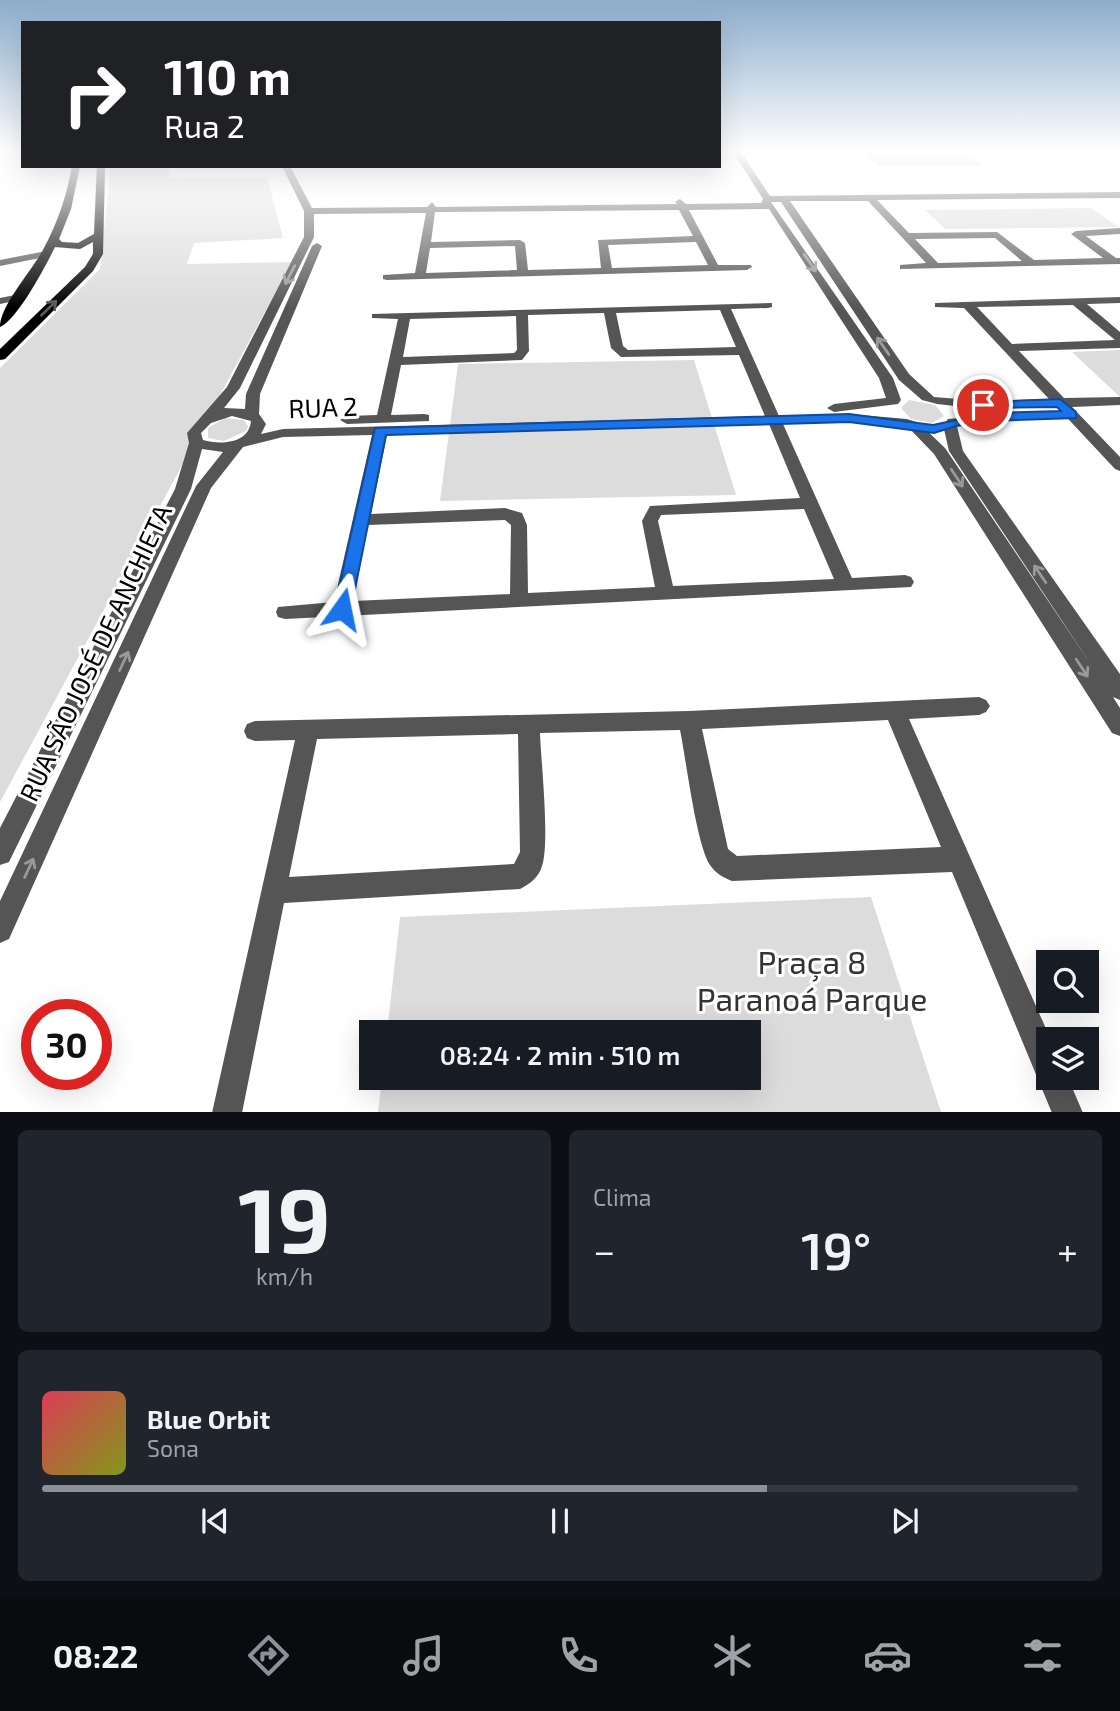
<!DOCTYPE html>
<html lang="pt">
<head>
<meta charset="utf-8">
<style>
	body { margin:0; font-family:"Exo 2",sans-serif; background:#20242c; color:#f1f3f6; height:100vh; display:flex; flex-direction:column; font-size:26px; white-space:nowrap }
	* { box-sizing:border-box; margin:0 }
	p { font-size:23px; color:#9ea1a6 }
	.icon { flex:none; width:38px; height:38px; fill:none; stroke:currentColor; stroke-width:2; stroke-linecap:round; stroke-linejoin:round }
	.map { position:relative; height:1112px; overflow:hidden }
	.details { display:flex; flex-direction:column; gap:18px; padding:18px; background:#0d0f14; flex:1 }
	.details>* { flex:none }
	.hud { position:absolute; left:21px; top:21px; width:700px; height:147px; border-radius:0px; box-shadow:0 7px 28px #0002; background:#202124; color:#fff; overflow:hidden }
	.fabs { position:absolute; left:1036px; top:950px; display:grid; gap:14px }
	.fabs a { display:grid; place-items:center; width:63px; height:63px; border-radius:0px; background:#171b24; box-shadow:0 7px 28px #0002; font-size:35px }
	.speed { position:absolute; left:21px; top:999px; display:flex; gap:14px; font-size:35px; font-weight:700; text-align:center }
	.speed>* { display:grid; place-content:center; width:91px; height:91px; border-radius:50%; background:#171b24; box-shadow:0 7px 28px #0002; line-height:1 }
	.speed .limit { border:10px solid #d22; background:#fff; color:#111 }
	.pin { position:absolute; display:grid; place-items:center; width:60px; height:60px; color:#fff; margin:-30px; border:4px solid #fff; border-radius:50%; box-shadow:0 2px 7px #0007 }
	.me { position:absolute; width:77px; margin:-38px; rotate:12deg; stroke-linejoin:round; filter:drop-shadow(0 0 5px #0008) }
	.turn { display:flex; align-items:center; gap:24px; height:147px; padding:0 28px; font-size:32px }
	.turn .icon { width:91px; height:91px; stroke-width:2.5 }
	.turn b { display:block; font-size:49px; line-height:60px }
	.big { font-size:52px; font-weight:600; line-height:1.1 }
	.details .tile { flex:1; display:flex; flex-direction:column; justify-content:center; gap:10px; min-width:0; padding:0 24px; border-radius:10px; background:#20242c }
	.details .dial { align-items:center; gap:0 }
	.dial b { font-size:91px; line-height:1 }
	.song { display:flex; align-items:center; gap:21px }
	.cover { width:84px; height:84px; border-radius:10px; background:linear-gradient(135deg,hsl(350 70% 55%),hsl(70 70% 35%)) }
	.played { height:7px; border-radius:4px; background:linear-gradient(90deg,#8c9099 70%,#363941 70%) }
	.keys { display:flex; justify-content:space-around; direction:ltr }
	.heat { display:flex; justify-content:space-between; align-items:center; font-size:38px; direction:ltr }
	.details .tiles { flex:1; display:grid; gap:18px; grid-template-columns:1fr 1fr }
	.tile:last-child { grid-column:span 2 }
	.trip { position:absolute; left:359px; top:1020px; width:402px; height:70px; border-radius:0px; background:#171b24; box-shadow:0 7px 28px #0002; font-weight:600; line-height:70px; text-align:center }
	.tabs { display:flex; height:112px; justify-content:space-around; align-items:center; background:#090b0e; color:#9ea1a6 }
	.tabs .icon { width:49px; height:49px }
	.tabs .selected { color:#8c9099 }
	.tabs b { font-size:32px; color:#f1f3f6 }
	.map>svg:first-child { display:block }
	.green { fill:#dcdcdc }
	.building { fill:#c4c4c4 }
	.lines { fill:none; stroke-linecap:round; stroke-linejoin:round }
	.major-casing { stroke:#dbdbdb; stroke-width:1 }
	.minor { fill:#555; fill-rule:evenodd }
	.major { fill:#000; fill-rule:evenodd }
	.oneway { stroke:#999 }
	.oneway2 { stroke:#595959 }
	.route { fill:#1a73e8; stroke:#114b97; stroke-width:2 }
	.labels { text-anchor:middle; stroke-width:6; stroke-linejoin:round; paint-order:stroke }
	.street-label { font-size:26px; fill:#000; stroke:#fff }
	.near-park-label { font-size:32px; fill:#333; stroke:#fff }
</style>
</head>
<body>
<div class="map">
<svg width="1120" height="1113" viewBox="0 0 1120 1113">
	<rect width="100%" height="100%" fill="#fff"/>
	<path class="green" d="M111,166H168L170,178L267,177L283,238L194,243L187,264L292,262L0,802V368L100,269Z
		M1091,208L1119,227L945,229L925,210Z
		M1120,350V397L1072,352Z
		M694,360L736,495L440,501L458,364Z
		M909,400L935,405L944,416L932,423L911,419L901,408Z
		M225,418L244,420L248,426L246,431L224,441L208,438V428Z
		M871,897L941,1112H378L382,1078H749V1032H387L400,917Z"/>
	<path class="building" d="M862,152H964L982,165L877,166Z"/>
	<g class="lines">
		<defs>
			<path id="major" d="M72,166H80L71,209L59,239L62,242L78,243L94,234L97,166H105L103,254L93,271L5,359L0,360V349L85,267L93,254V242L80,249L55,247C46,265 18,319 0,327C0,305 33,270 44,248C58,222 67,195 72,166Z"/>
		</defs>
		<use href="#major" class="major-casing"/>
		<path class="minor" d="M733,152H741L770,196L1120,192V198L877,200L909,233L997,232L1034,260L1103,258L1071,234L1076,231L1120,228V234L1086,236L1116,258H1120V264L900,269V265L926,263L868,201H790L909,374L934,397L983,401L1049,399L964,308L935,307V303L1120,297V303L1087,304L1120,332V348L1019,351L1064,398L1120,397V405L1072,407L1120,457V471L1115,469L1057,407L983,409L937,404L922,400L899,380L781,202H771L893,378L901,400L898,404L834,412L827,408L834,404L886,398L879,378L769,209L689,210L718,265H751L752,267L747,270L387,280L383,279V275L415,273L426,213L314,214V237L240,388L224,408L245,409L246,394L312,246L317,243L322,246L260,394L259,414L266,424L261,434L283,429L765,416L739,355L621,357L611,348L604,313L528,315L529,351L522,360L401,365L391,415L424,414L429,415V421L347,424L340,420L347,416L377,415L398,319L372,318V314L772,303V307L768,308L731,309L779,416L849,414L907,419L919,423L945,448L1092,666L949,451L943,425L948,419L1010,413V419L1005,420L957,426L963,451L1120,674V700L1113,697L1120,708V736L1112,733L934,454L908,427L849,422L783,424L852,578L905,575L911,577L914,582L911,587L285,619L278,617L276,612L278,607L334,602L372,435L283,437L243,447L211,488L9,939L0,943V901L196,486L223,452L202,449L191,489L9,862L0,865V828L175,489L189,443L187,433L227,387L304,237V211L282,166H290L312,208L427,207L432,202L436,207L677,204L675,202L680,199L686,204L761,203L763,199ZM679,210L693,236L598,240L601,268L528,270L525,243L520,240L431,242L435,212ZM995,238L1022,261L938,263L915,239ZM696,242L708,265L612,268L608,245ZM515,246L517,270L426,273L430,248ZM1073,305L1115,340L1012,344L977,307ZM720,310L736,347L628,350L623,346L616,313ZM516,316L517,350L514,353L403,357L410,319ZM232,416L251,421C249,444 220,445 203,440L201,433L211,423ZM769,424L800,498L650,506L642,521L655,587L528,593L527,525L522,513L505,508L371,514L387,435ZM804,509L834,579L673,586L658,521L661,515ZM505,520L511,525L510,594L353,601L368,525Z
			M46,251L51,254L50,256L0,266V260Z
			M20,294L26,297L24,299L0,304V298Z
			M979,697L986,700L990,706L986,712L979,715L909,719L1051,1040H1048V1078H1068L1083,1113H1052L952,872L732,881C724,878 715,873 710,865C696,844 686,758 680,730L540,733C541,762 550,843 542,866C539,877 530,884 520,889L284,903L242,1113H212L295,740L255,741L247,738L244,731L247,724L255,721L689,711ZM888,720L941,847L737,856L728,849L702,729ZM518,734L520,852L514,864L289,877L317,739Z"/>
		<use href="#major" class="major"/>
	</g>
	<defs><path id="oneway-shaft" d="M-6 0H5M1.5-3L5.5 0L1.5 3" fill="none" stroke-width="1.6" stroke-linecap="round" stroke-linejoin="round" transform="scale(1.75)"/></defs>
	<g class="oneway">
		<use href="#oneway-shaft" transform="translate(810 263) rotate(56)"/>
		<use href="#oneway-shaft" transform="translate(290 275) rotate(117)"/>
		<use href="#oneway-shaft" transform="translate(883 346) rotate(-125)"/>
		<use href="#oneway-shaft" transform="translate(957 478) rotate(57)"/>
		<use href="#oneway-shaft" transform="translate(1040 574) rotate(-124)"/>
		<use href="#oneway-shaft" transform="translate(124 661) rotate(-65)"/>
		<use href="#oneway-shaft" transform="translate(1082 668) rotate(57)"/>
		<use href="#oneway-shaft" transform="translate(29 868) rotate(-65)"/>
	</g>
	<use class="oneway2" href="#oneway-shaft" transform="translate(49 308) rotate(-44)"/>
	<linearGradient id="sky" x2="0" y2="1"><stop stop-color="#8cadcc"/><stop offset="0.49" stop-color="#fff"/><stop offset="1" stop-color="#fff" stop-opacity="0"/></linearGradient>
	<rect width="1120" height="308" fill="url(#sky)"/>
	<path class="route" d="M1060,399L1076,412V418L990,421L956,426L934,433L849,422L386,435L351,609L342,616L334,609L375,428L849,414L933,425L990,413L1061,411L1057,407L978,408V403L983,402Z"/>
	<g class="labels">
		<g class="street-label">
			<text transform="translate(323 408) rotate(-2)" y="9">RUA 2</text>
			<text transform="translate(96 653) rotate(-65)" y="9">RUA SÃO JOSÉ DE ANCHIETA</text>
		</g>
		<g class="near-park-label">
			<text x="812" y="974">Praça 8<tspan x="812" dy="37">Paranoá Parque</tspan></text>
		</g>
	</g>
</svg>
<div class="fabs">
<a><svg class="icon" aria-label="search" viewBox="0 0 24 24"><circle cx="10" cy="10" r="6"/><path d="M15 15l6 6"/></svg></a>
<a><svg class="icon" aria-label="layers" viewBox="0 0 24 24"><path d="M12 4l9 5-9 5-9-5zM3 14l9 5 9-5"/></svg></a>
</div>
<div class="speed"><div class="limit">30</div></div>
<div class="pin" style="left:983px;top:405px;background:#d93025"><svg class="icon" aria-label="arrive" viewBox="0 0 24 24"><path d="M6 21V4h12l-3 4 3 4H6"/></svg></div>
<svg class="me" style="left:342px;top:609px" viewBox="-20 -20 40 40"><path d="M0-17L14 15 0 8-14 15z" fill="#1a73e8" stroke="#fff" stroke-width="4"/></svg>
<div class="trip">08:24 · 2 min · 510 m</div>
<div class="hud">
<div class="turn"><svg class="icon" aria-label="right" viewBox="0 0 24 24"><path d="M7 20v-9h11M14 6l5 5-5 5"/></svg><div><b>110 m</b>Rua 2</div></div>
</div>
</div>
<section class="details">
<div class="tiles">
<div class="tile dial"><b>19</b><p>km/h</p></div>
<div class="tile"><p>Clima</p>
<div class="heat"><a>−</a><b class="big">19°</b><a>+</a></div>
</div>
<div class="tile">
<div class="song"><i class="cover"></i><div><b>Blue Orbit</b><p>Sona</p></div></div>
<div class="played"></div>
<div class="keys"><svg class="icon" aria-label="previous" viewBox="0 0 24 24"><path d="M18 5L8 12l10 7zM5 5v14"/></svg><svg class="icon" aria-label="pause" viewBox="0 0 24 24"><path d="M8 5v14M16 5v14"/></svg><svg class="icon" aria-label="next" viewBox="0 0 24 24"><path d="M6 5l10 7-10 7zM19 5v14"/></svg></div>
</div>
</div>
</section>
<nav class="tabs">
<b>08:22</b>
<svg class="icon selected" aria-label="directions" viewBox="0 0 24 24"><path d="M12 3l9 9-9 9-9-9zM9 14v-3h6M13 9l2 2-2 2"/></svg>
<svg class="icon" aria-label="music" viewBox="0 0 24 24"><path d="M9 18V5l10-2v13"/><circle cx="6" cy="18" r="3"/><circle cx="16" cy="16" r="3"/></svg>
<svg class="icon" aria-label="phone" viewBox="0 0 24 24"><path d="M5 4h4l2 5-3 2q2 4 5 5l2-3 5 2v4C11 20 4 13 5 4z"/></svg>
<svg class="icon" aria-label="climate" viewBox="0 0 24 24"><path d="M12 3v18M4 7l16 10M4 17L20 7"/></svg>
<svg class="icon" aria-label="car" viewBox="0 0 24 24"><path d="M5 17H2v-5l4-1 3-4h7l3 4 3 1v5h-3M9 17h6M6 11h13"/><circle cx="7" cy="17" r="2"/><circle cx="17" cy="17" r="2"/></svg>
<svg class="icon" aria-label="filters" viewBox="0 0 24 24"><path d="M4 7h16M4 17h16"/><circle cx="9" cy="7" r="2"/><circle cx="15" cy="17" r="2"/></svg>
</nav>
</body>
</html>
